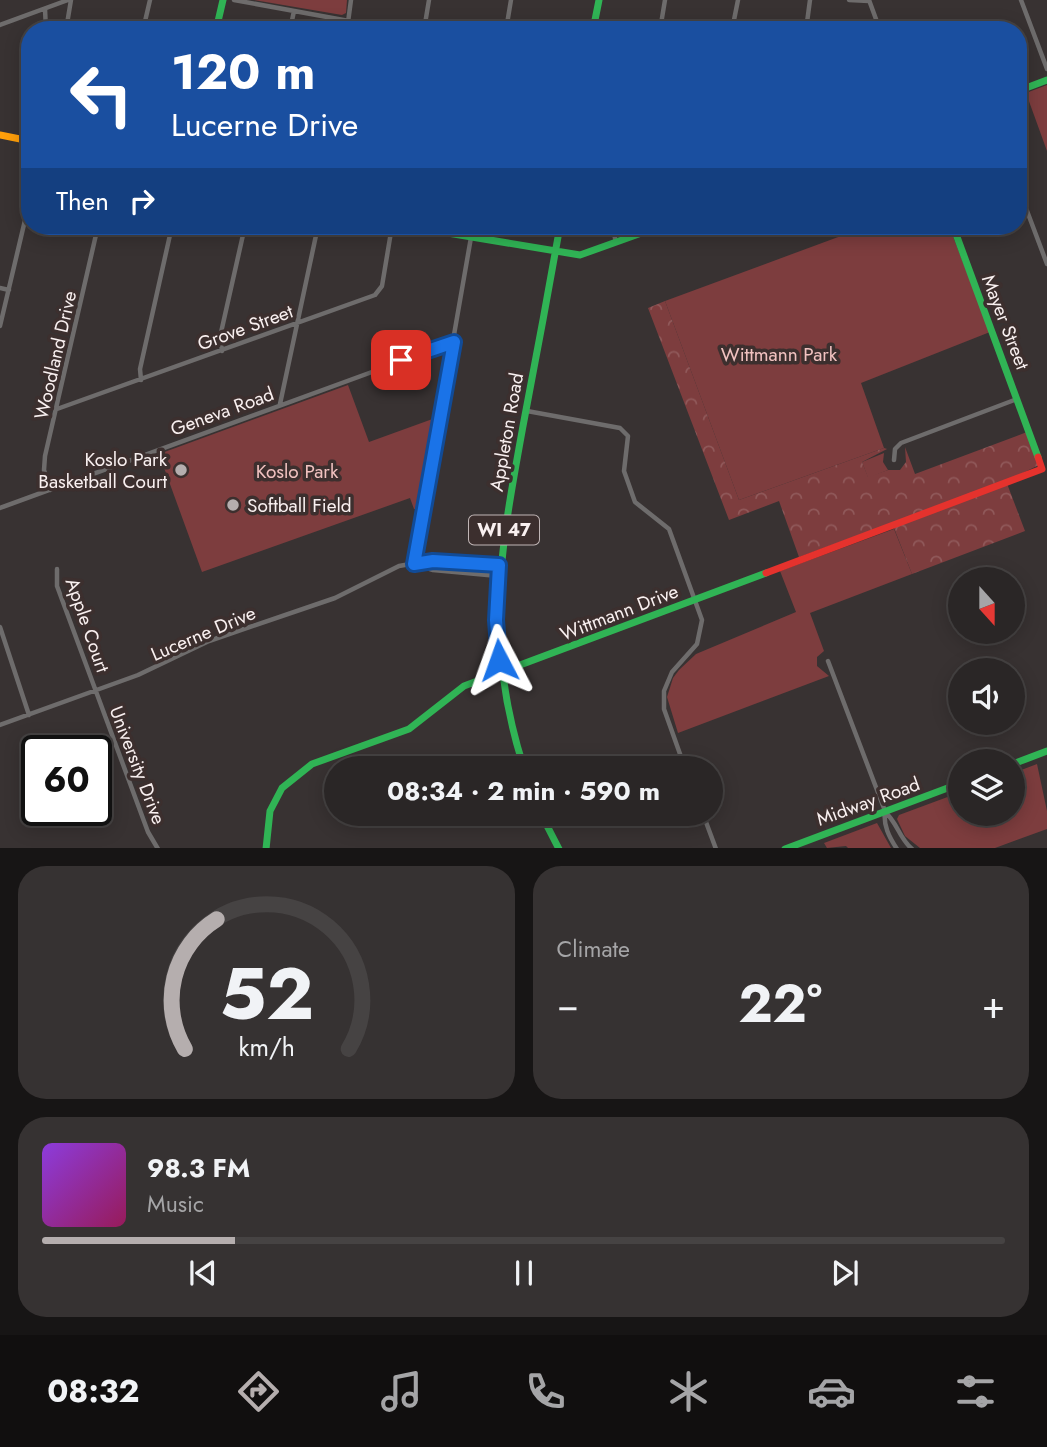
<!DOCTYPE html>
<html lang="en">
<head>
<meta charset="utf-8">
<style>
	body { margin:0; font-family:Jost,sans-serif; background:#363232; color:#f1f3f6; height:100vh; display:flex; flex-direction:column; font-size:26px; white-space:nowrap }
	* { box-sizing:border-box; margin:0 }
	p { font-size:23px; color:#a5a5a7 }
	.icon { flex:none; width:38px; height:38px; fill:none; stroke:currentColor; stroke-width:2; stroke-linecap:round; stroke-linejoin:round }
	.map { position:relative; height:848px; overflow:hidden }
	.sheet { display:flex; flex-direction:column; gap:18px; padding:18px; background:#171515; flex:1 }
	.sheet>* { flex:none }
	.hud { position:absolute; left:21px; top:21px; width:1006px; height:214px; border-radius:28px; box-shadow:0 4px 18px #0003,0 0 0 2px #464343; background:#1a4fa0; color:#fff; overflow:hidden }
	.needle { width:46px; rotate:159deg }
	.fabs { position:absolute; left:948px; top:567px; display:grid; gap:14px }
	.fabs a { display:grid; place-items:center; width:77px; height:77px; border-radius:50%; background:#2a2626; box-shadow:0 4px 18px #0003,0 0 0 2px #464343; font-size:35px }
	.speed { position:absolute; left:21px; top:735px; display:flex; gap:14px; font-size:35px; font-weight:700; text-align:center }
	.speed>* { display:grid; place-content:center; width:91px; height:91px; border-radius:50%; background:#2a2626; box-shadow:0 4px 18px #0003,0 0 0 2px #464343; line-height:1 }
	.speed .limit { border:4px solid #111; border-radius:10px; background:#fff; color:#111 }
	.pin { position:absolute; display:grid; place-items:center; width:60px; height:60px; color:#fff; margin:-30px; border-radius:14px; box-shadow:0 4px 10px #0006 }
	.me { position:absolute; width:77px; margin:-38px; rotate:356deg; stroke-linejoin:round; filter:drop-shadow(0 0 5px #0008) }
	.turn { display:flex; align-items:center; gap:24px; height:147px; padding:0 35px; font-size:32px }
	.turn .icon { width:91px; height:91px; stroke-width:2.5 }
	.turn b { display:block; font-size:49px; line-height:60px }
	.then { display:flex; align-items:center; height:66px; padding:0 35px; background:#0003; gap:14px; font-size:26px }
	.big { font-size:52px; font-weight:700; line-height:1.1 }
	.sheet .tile { flex:1; display:flex; flex-direction:column; justify-content:center; gap:10px; min-width:0; padding:0 24px; border-radius:28px; background:#363232 }
	.sheet .dial { align-items:center; gap:0 }
	.dial svg { height:182px; overflow:visible; fill:none; stroke:#464343; stroke-width:7; stroke-linecap:round; text-anchor:middle }
	.dial text { fill:#f1f3f6; stroke:none }
	.song { display:flex; align-items:center; gap:21px }
	.cover { width:84px; height:84px; border-radius:10px; background:linear-gradient(135deg,hsl(270 70% 55%),hsl(330 70% 35%)) }
	.played { height:7px; border-radius:4px; background:linear-gradient(90deg,#b5aeae 20%,#464343 20%) }
	.keys { display:flex; justify-content:space-around; direction:ltr }
	.heat { display:flex; justify-content:space-between; align-items:center; font-size:38px; direction:ltr }
	.sheet .tiles { flex:1; display:grid; gap:18px; grid-template-columns:1fr 1fr }
	.tile:last-child { grid-column:span 2 }
	.trip { position:absolute; left:324px; top:756px; width:399px; height:70px; border-radius:35px; background:#2a2626; box-shadow:0 4px 18px #0003,0 0 0 2px #464343; font-weight:700; line-height:70px; text-align:center }
	.dock { display:flex; height:112px; justify-content:space-around; align-items:center; background:#110f0f; color:#a5a5a7 }
	.dock .icon { width:49px; height:49px }
	.dock .current { color:#b5aeae }
	.dock b { font-size:32px; color:#f1f3f6 }
	.map>svg:first-child { display:block }
	.green { fill:#7d3d3e }
	.forest { fill:url(#forest-crowns) }
	.lines { fill:none; stroke-linecap:round; stroke-linejoin:round }
	.street { stroke:#6e6c6c; stroke-width:4.5 }
	.fast { stroke:#30b455; stroke-width:7 }
	.slow { stroke:#ff9f0a; stroke-width:7 }
	.jam { stroke:#e5322d; stroke-width:7 }
	.route-casing { stroke:#114b97; stroke-width:18 }
	.route { stroke:#1a73e8; stroke-width:12 }
	.poi-dot { fill:#b5aeae; stroke:#3c2f2e; stroke-width:2.5 }
	.labels { text-anchor:middle; stroke-width:7; stroke-linejoin:round; paint-order:stroke }
	.shield { fill:#3c2f2e; stroke:#c0b6b6; stroke-width:2 }
	.shield-label { font-size:18px; font-weight:bold; fill:#f9f0f0 }
	.street-label { font-size:19px; fill:#f9f0f0; stroke:#3c2f2e }
	.park-label { font-size:19px; fill:#f1c2c0; stroke:#3c2f2e }
	.poi-label { font-size:19px; fill:#f9f0f0; stroke:#3c2f2e; text-anchor:end }
</style>
</head>
<body>
<div class="map">
<svg width="1047" height="849" viewBox="0 0 1047 849">
	<defs>
		<pattern id="forest-crowns" width="20" height="18" patternUnits="userSpaceOnUse" patternTransform="scale(1.75)"><rect width="20" height="18" fill="#7d3d3e"/><path d="M2 6a3 3 0 1 1 6 0M12 15a3 3 0 1 1 6 0" fill="none" stroke="#90595a"/></pattern>
	</defs>
	<rect width="100%" height="100%" fill="#383232"/>
	<path class="green" d="M254,0H347L346,13L342,15Z
		M1047,85V151L1026,93Z
		M868,226H949L990,332L861,383L884,448L739,500L665,301Z
		M348,385L369,442L438,417L420,509H414L410,498L202,572L159,454Z
		M884,453L883,462L888,470L868,478L862,462Z
		M894,529L912,574L810,613L824,651L817,657V666L829,676L678,733L667,697L673,678L679,670L696,654L796,612L780,571Z
		M1037,764L1047,811V829L995,848H920L905,836L897,819L899,815L961,792V814H1013V773Z
		M877,823L891,848H848L846,846L827,848L824,843Z"/>
	<path class="forest" d="M665,301L739,500L884,448L887,449L862,462L868,477L888,470H900L906,462L905,447L915,474L1027,432L1039,465L1006,481L1025,531L912,574L892,523L799,557L779,501L729,520L648,308Z"/>
	<g class="lines">
		<path class="street" d="M234,0L349,21
			M849,0L869,1
			M869,0L880,30
			M1021,0L1047,69
			M45,9L46,30
			M0,25L68,0
			M66,30L71,0
			M143,30L150,0
			M290,30L294,11
			M347,30L351,0
			M424,30L429,0
			M506,30L511,0
			M660,30L665,0
			M732,30L738,0
			M806,30L810,0
			M1018,187L1047,264
			M612,226L616,242
			M0,288L9,290
			M0,326L30,199
			M222,351L220,337L245,226
			M141,380L140,369L172,226
			M280,404L318,226
			M57,409L375,295L382,286L392,226
			M527,411L620,428L628,436L624,471L635,502L669,529L702,620L697,644L672,672L664,691V709L685,768
			M894,460L895,449L901,443L1017,399
			M50,490L44,470L45,456L98,226
			M0,508L454,342
			M414,564L473,226
			M415,564L433,570L498,576
			M57,569V586L148,832L158,849
			M0,627L29,715
			M828,661L885,811C883,825 889,837 897,849
			M0,725L138,675L209,641L335,598L399,566L433,560L499,565
			M885,812C897,822 899,838 912,849
			M703,814L716,849"/>
		<path class="fast" d="M216,30L223,0
			M593,30L599,0
			M1018,91L1047,80
			M406,226L580,255L661,226
			M953,226L1038,457
			M1013,764L1047,751
			M524,768C483,642 500,552 523,426C536,359 548,293 560,226
			M541,814L559,849
			M266,849L270,811L282,788L312,764L409,729L464,686L766,573
			M785,849L961,783"/>
		<path class="slow" d="M0,135L30,141"/>
		<path class="jam" d="M766,573L1042,469L1038,457"/>
	</g>
	<g class="lines">
		<defs>
			<path id="route" d="M401,360L454,342L414,564L433,561L499,565L496,620L499,660"/>
		</defs>
		<use href="#route" class="route-casing"/>
		<use href="#route" class="route"/>
	</g>
	<g class="poi-dot">
		<circle cx="181" cy="470" r="7"/>
		<circle cx="233" cy="505" r="7"/>
	</g>
	<g class="labels">
		<rect class="shield" x="469" y="515.5" width="70" height="29" rx="5"/>
		<g class="shield-label">
			<text x="504" y="536">WI 47</text>
		</g>
		<g class="street-label">
			<text transform="translate(1006 322) rotate(69)" y="7">Mayer Street</text>
			<text transform="translate(245 327) rotate(-20)" y="7">Grove Street</text>
			<text transform="translate(55 355) rotate(-77)" y="7">Woodland Drive</text>
			<text transform="translate(222 411) rotate(-20)" y="7">Geneva Road</text>
			<text transform="translate(506 432) rotate(-80)" y="7">Appleton Road</text>
			<text transform="translate(619 612) rotate(-21)" y="7">Wittmann Drive</text>
			<text transform="translate(88 625) rotate(71)" y="7">Apple Court</text>
			<text transform="translate(203 633) rotate(-23)" y="7">Lucerne Drive</text>
			<text transform="translate(138 765) rotate(69)" y="7">University Drive</text>
			<text transform="translate(868 801) rotate(-20)" y="7">Midway Road</text>
		</g>
		<g class="park-label">
			<text x="779" y="361">Wittmann Park</text>
			<text x="297" y="478">Koslo Park</text>
		</g>
		<g class="poi-label">
			<text x="167" y="466">Koslo Park<tspan x="167" dy="22">Basketball Court</tspan></text>
			<text x="247" y="512" text-anchor="start">Softball Field</text>
		</g>
	</g>
</svg>
<div class="fabs">
<a><svg class="needle" viewBox="-14 -14 28 28"><path d="M0-13l5 13h-10z" fill="#e53935"/><path d="M0 13l5-13h-10z" fill="#a5a5a7"/></svg></a>
<a><svg class="icon" aria-label="sound" viewBox="0 0 24 24"><path d="M4 9h4l5-4v14l-5-4H4zM17 9q2 3 0 6"/></svg></a>
<a><svg class="icon" aria-label="layers" viewBox="0 0 24 24"><path d="M12 4l9 5-9 5-9-5zM3 14l9 5 9-5"/></svg></a>
</div>
<div class="speed"><div class="limit">60</div></div>
<div class="pin" style="left:401px;top:360px;background:#d93025"><svg class="icon" aria-label="arrive" viewBox="0 0 24 24"><path d="M6 21V4h12l-3 4 3 4H6"/></svg></div>
<svg class="me" style="left:499px;top:660px" viewBox="-20 -20 40 40"><path d="M0-17L14 15 0 8-14 15z" fill="#1a73e8" stroke="#fff" stroke-width="4"/></svg>
<div class="trip">08:34 · 2 min · 590 m</div>
<div class="hud">
<div class="turn"><svg class="icon" aria-label="left" viewBox="0 0 24 24"><path d="M17 20v-9H6M10 6l-5 5 5 5"/></svg><div><b>120 m</b>Lucerne Drive</div></div>
<div class="then">Then<svg class="icon" aria-label="right" viewBox="0 0 24 24"><path d="M7 20v-9h11M14 6l5 5-5 5"/></svg></div>
</div>
</div>
<section class="sheet">
<div class="tiles">
<div class="tile dial"><svg viewBox="0 0 100 80">
<path d="M14 69A42 42 0 1 1 86 69"/>
<path d="M14 69A42 42 0 0 1 28 12" stroke="#b5aeae"/>
<text x="50" y="56" font-size="32" font-weight="700">52</text>
<text x="50" y="72" font-size="11">km/h</text>
</svg></div>
<div class="tile"><p>Climate</p>
<div class="heat"><a>−</a><b class="big">22°</b><a>+</a></div>
</div>
<div class="tile">
<div class="song"><i class="cover"></i><div><b>98.3 FM</b><p>Music</p></div></div>
<div class="played"></div>
<div class="keys"><svg class="icon" aria-label="previous" viewBox="0 0 24 24"><path d="M18 5L8 12l10 7zM5 5v14"/></svg><svg class="icon" aria-label="pause" viewBox="0 0 24 24"><path d="M8 5v14M16 5v14"/></svg><svg class="icon" aria-label="next" viewBox="0 0 24 24"><path d="M6 5l10 7-10 7zM19 5v14"/></svg></div>
</div>
</div>
</section>
<nav class="dock">
<b>08:32</b>
<svg class="icon current" aria-label="directions" viewBox="0 0 24 24"><path d="M12 3l9 9-9 9-9-9zM9 14v-3h6M13 9l2 2-2 2"/></svg>
<svg class="icon" aria-label="music" viewBox="0 0 24 24"><path d="M9 18V5l10-2v13"/><circle cx="6" cy="18" r="3"/><circle cx="16" cy="16" r="3"/></svg>
<svg class="icon" aria-label="phone" viewBox="0 0 24 24"><path d="M5 4h4l2 5-3 2q2 4 5 5l2-3 5 2v4C11 20 4 13 5 4z"/></svg>
<svg class="icon" aria-label="climate" viewBox="0 0 24 24"><path d="M12 3v18M4 7l16 10M4 17L20 7"/></svg>
<svg class="icon" aria-label="car" viewBox="0 0 24 24"><path d="M5 17H2v-5l4-1 3-4h7l3 4 3 1v5h-3M9 17h6M6 11h13"/><circle cx="7" cy="17" r="2"/><circle cx="17" cy="17" r="2"/></svg>
<svg class="icon" aria-label="filters" viewBox="0 0 24 24"><path d="M4 7h16M4 17h16"/><circle cx="9" cy="7" r="2"/><circle cx="15" cy="17" r="2"/></svg>
</nav>
</body>
</html>
